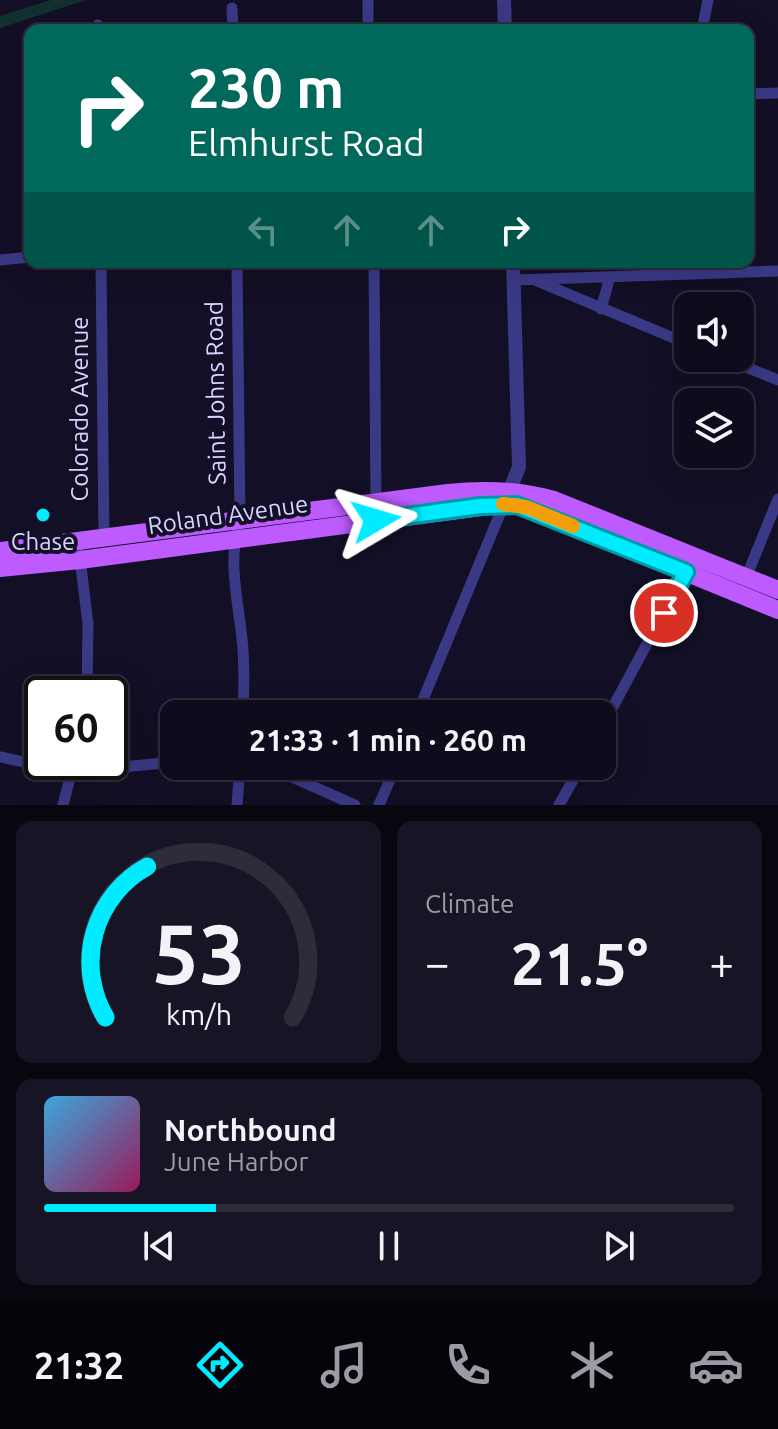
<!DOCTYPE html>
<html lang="en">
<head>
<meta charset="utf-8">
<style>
	body { margin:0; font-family:Ubuntu,sans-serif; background:#171425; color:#f1f3f6; height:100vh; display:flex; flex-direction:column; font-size:30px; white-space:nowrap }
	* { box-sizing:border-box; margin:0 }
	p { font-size:26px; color:#9b9ba3 }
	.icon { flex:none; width:44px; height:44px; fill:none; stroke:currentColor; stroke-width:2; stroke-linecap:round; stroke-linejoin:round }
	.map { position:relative; height:805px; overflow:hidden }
	.sheet { display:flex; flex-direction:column; gap:16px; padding:16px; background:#08060f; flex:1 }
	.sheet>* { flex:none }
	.guide { position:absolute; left:24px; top:24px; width:730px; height:244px; border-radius:16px; box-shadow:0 8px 32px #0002,0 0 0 2px #2e2b3b; background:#00695c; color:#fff; overflow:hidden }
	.fabs { position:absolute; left:674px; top:292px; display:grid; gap:16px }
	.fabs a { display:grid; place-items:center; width:80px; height:80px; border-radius:16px; background:#0e0b1c; box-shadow:0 8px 32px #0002,0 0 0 2px #2e2b3b; font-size:40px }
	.speed { position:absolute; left:24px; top:676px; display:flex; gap:16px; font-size:40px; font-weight:700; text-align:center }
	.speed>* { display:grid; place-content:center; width:104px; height:104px; border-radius:50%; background:#0e0b1c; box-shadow:0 8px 32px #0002,0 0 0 2px #2e2b3b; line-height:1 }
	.speed .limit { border:4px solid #111; border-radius:12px; background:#fff; color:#111 }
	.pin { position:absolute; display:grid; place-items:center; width:68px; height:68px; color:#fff; margin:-34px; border:4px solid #fff; border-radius:50%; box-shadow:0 2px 8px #0007 }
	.me { position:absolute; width:88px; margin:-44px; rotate:83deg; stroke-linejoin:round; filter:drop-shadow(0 0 6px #0008) }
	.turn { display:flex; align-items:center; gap:28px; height:168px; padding:0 32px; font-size:36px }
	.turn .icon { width:104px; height:104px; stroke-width:2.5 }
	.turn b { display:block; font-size:56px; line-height:68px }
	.lanes { display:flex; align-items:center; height:76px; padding:0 32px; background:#0003; justify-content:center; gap:40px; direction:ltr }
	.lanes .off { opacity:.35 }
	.big { font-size:60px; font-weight:700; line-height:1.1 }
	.sheet .card { flex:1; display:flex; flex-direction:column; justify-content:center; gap:12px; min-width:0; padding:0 28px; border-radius:16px; background:#171425 }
	.sheet .dial { align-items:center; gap:0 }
	.dial svg { height:208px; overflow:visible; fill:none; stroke:#2e2b3b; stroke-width:7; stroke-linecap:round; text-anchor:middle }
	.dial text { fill:#f1f3f6; stroke:none }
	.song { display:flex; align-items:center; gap:24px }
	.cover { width:96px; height:96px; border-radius:12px; background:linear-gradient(135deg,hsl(200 70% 55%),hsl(330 70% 35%)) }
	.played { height:8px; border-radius:4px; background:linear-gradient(90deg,#00ebff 25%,#2e2b3b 25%) }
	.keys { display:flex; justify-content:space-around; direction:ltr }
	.heat { display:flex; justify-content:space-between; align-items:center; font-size:44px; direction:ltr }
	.sheet .tiles { flex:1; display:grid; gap:16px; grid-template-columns:1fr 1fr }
	.card:last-child { grid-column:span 2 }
	.trip { position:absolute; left:160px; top:700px; width:456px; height:80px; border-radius:16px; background:#0e0b1c; box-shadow:0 8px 32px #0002,0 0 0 2px #2e2b3b; font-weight:700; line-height:80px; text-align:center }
	.menu { display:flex; height:128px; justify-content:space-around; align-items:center; background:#06040b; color:#9b9ba3 }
	.menu .icon { width:56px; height:56px }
	.menu .selected { color:#00ebff }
	.menu b { font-size:36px; color:#f1f3f6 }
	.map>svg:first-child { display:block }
	.green { fill:#12302f }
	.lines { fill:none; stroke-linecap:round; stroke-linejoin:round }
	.minor { stroke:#3a3986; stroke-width:11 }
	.tertiary { stroke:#3a3986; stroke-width:14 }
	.primary { stroke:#be5bff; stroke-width:18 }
	.route-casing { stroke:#0099a6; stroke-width:20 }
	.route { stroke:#00ebff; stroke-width:14 }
	.slow { stroke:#f59e0b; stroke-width:14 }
	.poi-dot { fill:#00ebff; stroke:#120f26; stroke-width:3 }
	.labels { text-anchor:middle; stroke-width:8; stroke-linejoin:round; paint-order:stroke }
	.street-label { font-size:24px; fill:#d8d4ff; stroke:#120f26 }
	.poi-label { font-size:24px; fill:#d8d4ff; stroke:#120f26 }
</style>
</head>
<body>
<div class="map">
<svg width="778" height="805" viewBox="0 0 778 805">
	<rect width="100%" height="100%" fill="#120f26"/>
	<path class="green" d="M51,0H86L0,28V16Z"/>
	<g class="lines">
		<path class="minor" d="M232,8L233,30
			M98,25L99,30
			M368,30V0
			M702,30L708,0
			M748,94L778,93
			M0,260L30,257
			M101,262L104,541
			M237,262L240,521C227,560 238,599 242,639C245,664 244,689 243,714
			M374,262L376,505
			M514,280L778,271
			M537,281L688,344
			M601,309L610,277
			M723,358L778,380
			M78,542L88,624L87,694
			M745,580L778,499
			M417,714L504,504
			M602,727L688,568
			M0,757L71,772L174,762
			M267,766L355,805
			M63,805L74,762
			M237,805L240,766
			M379,805L396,766
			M559,805L581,766"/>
		<path class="tertiary" d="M504,0L505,30
			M506,499L519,467L513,262"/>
		<path class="primary" d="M0,551L448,493C485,489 519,490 554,500L778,590
			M0,568L80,560L504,504L526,507L778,610"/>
	</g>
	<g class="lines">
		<defs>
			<path id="route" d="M376,520L480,506L517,505L686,572L664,613"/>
		</defs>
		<use href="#route" class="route-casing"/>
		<use href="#route" class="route"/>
		<path class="slow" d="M503,504L526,507L573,526"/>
	</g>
	<circle class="poi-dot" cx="43" cy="515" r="8"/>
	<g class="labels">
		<g class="street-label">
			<text transform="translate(216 393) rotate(-91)" y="8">Saint Johns Road</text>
			<text transform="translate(80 409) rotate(-90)" y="8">Colorado Avenue</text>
			<text transform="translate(228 515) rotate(-8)" y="8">Roland Avenue</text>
		</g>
		<g class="poi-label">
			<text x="43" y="550">Chase</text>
		</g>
	</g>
</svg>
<div class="fabs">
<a><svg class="icon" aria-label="sound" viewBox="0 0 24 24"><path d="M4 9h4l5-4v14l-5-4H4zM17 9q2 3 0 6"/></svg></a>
<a><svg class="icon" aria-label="layers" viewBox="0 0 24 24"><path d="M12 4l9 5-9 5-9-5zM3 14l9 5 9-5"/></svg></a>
</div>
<div class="speed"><div class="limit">60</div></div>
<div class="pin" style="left:664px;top:613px;background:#d93025"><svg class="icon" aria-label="arrive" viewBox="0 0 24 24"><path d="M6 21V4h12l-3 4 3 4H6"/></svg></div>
<svg class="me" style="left:376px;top:520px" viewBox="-20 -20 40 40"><path d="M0-17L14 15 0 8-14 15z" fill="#00ebff" stroke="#fff" stroke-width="4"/></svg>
<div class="trip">21:33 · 1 min · 260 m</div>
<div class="guide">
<div class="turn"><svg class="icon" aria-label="right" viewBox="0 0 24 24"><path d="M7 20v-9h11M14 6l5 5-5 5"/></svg><div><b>230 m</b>Elmhurst Road</div></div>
<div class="lanes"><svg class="icon off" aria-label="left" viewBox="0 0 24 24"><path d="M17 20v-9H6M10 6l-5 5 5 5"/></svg><svg class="icon off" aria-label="ahead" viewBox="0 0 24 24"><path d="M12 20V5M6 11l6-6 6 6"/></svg><svg class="icon off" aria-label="ahead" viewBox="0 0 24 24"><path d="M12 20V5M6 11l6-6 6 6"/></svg><svg class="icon" aria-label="right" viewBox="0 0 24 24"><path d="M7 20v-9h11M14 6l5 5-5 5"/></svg></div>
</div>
</div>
<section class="sheet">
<div class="tiles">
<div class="card dial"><svg viewBox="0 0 100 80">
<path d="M14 69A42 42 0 1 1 86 69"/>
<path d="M14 69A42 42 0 0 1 30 11" stroke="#00ebff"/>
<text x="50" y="56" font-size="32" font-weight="700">53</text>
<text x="50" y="72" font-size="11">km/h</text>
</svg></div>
<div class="card"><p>Climate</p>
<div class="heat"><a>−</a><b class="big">21.5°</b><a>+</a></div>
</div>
<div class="card">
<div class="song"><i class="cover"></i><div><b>Northbound</b><p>June Harbor</p></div></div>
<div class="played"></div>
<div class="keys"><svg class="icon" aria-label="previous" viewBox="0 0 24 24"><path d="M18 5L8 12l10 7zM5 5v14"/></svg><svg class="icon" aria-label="pause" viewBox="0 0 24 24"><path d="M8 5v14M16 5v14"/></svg><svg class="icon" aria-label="next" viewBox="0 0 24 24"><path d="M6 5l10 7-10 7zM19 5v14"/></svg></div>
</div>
</div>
</section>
<nav class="menu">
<b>21:32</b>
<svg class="icon selected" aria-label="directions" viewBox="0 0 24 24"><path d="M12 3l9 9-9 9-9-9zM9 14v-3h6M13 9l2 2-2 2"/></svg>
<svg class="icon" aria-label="music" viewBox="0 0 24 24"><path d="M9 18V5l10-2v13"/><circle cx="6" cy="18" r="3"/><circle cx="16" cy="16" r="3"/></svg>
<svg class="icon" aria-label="phone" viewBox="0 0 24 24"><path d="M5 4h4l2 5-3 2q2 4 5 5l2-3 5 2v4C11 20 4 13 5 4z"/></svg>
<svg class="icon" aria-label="climate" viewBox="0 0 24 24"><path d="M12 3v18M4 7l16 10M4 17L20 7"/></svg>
<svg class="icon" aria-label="car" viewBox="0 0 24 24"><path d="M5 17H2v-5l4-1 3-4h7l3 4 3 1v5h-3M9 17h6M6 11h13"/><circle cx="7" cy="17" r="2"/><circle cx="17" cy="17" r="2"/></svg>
</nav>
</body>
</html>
